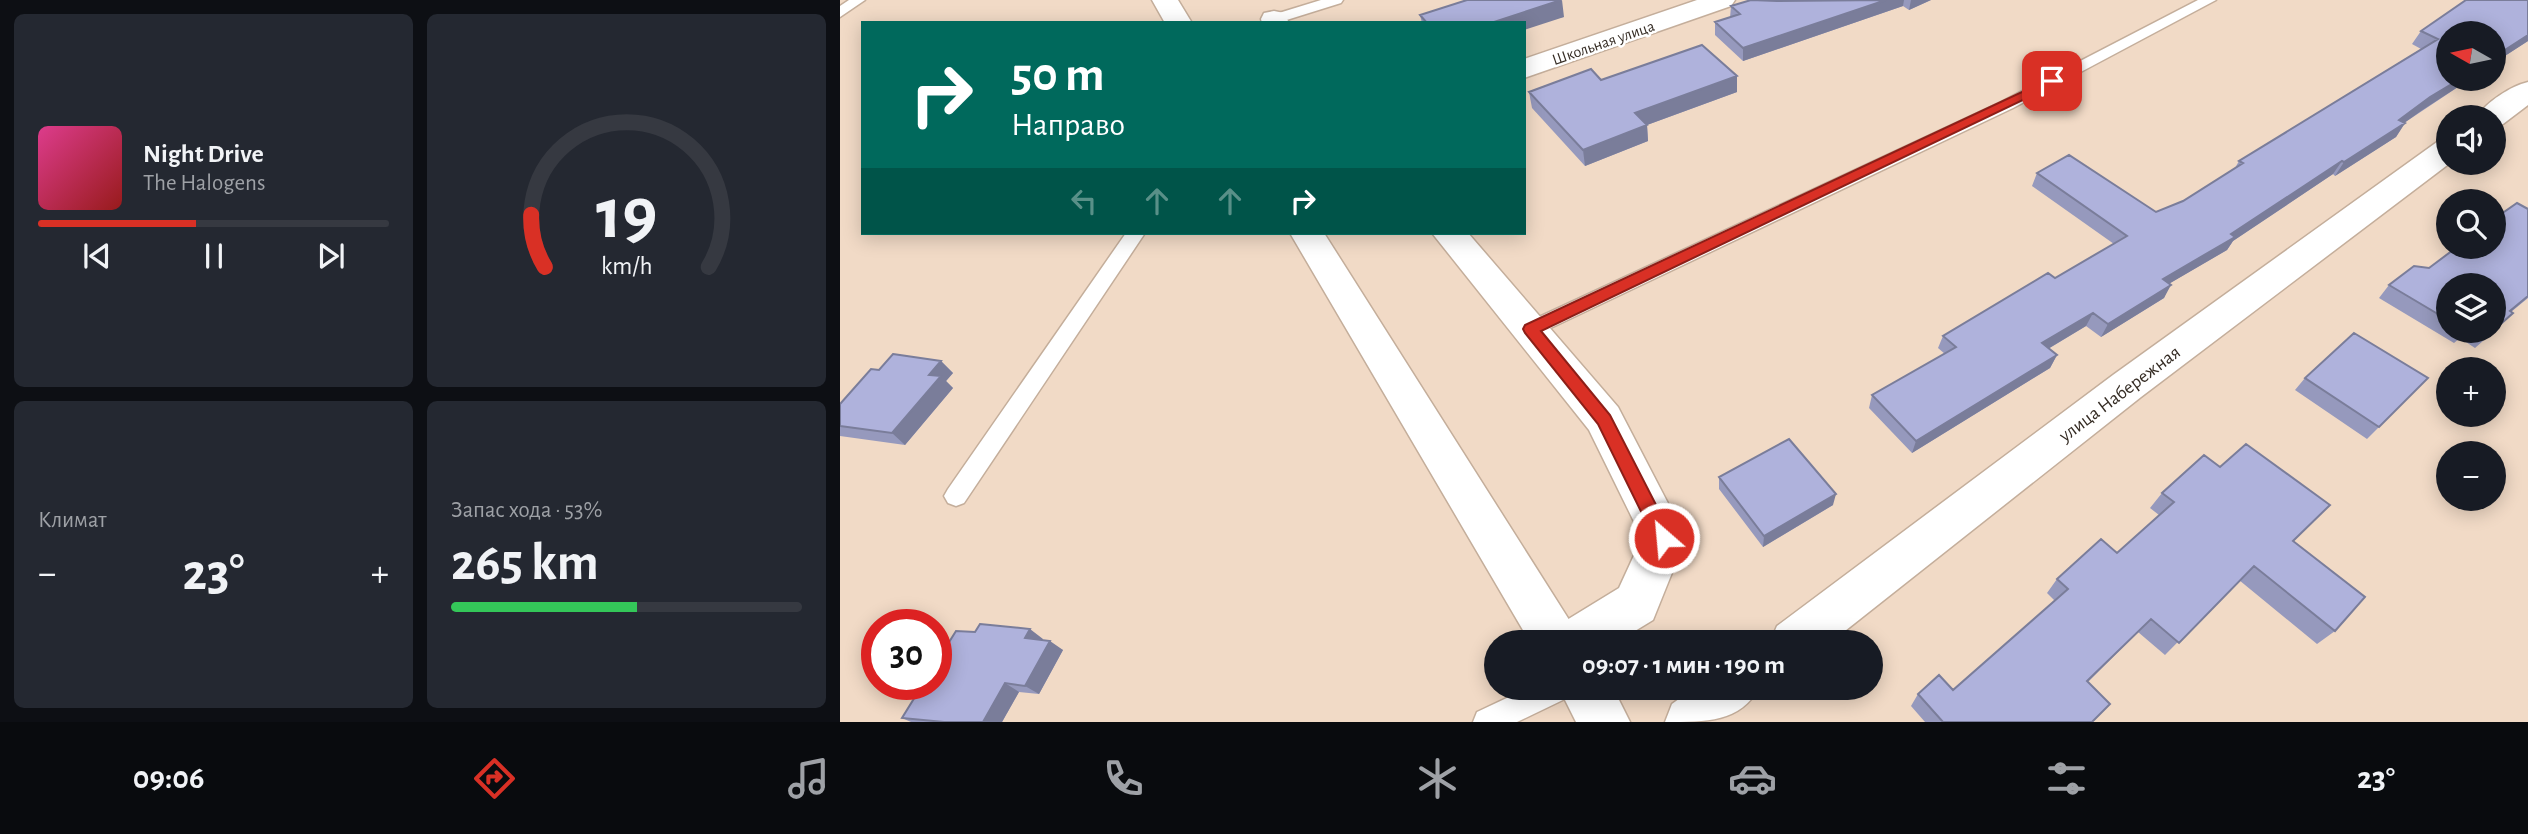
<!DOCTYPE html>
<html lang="ru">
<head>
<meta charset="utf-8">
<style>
	body { margin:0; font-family:"Alegreya Sans",sans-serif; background:#242831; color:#f1f3f6; height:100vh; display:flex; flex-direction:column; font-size:26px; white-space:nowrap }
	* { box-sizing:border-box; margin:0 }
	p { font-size:23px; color:#9ea1a6 }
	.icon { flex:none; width:38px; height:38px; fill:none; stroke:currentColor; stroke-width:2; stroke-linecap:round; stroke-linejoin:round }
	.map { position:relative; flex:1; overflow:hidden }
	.details { display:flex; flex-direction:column; gap:14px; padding:14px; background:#0d0f14; width:840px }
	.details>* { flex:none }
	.top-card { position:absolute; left:21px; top:21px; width:665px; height:214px; border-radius:0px; box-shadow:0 4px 18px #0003; background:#00695c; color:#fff; overflow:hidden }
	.needle { width:46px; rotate:279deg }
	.fabs { position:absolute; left:1596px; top:21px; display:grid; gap:14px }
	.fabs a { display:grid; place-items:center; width:70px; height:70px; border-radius:50%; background:#171b24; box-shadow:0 4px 18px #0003; font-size:35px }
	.speed { position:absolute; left:21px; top:609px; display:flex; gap:14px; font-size:35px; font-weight:700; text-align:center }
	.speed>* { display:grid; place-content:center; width:91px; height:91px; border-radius:50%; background:#171b24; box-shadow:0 4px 18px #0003; line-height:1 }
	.speed .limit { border:10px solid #d22; background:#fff; color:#111 }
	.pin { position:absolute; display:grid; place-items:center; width:60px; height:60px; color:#fff; margin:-30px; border-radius:14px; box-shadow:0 4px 10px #0006 }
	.me { position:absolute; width:77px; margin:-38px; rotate:333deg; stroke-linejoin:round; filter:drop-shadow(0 0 5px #0008) }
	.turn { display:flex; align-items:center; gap:24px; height:147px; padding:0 35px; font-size:32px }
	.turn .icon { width:91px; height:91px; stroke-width:2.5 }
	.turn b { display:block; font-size:49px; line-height:60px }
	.lanes { display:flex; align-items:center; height:66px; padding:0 35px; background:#0003; justify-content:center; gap:35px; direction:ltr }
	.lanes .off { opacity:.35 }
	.big { font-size:52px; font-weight:700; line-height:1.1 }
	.details .card { flex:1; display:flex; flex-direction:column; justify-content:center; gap:10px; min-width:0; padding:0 24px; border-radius:10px; background:#242831 }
	.details .dial { align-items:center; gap:0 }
	.dial svg { height:182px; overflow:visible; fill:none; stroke:#363941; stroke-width:7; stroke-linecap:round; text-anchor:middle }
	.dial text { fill:#f1f3f6; stroke:none }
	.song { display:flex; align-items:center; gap:21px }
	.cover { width:84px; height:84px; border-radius:10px; background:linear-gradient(135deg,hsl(330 70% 55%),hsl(0 70% 35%)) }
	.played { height:7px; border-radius:4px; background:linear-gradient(90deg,#d93025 45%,#363941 45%) }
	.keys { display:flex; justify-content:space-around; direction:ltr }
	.heat { display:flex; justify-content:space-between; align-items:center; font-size:38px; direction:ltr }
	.charge { height:10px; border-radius:5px; background:linear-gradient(90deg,#34c759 53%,#363941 0) }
	.details .tiles { flex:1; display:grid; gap:14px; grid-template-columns:repeat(2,1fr) }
	.trip { position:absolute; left:644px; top:630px; width:399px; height:70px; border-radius:35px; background:#171b24; box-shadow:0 4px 18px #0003; font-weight:700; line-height:70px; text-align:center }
	.menu { display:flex; height:112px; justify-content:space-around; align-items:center; background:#090b0e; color:#9ea1a6 }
	.menu .icon { width:49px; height:49px }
	.menu .on { color:#d93025 }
	.menu b { font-size:32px; color:#f1f3f6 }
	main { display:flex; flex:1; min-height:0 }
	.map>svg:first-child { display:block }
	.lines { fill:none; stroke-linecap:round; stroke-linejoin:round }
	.lane-casing { stroke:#c4ae9b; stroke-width:3 }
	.street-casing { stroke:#c4ae9b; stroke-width:3 }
	.secondary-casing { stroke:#c4ae9b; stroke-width:3 }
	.lane { fill:#fff; fill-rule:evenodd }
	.street { fill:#fff; fill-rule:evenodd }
	.secondary { fill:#fff; fill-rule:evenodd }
	.wall { fill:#9699bd; fill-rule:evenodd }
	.shaded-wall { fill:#7a7d9a }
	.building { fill:#afb2dc; stroke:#7a7d9a; stroke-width:2 }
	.route { fill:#d93025; stroke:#8d1f18; stroke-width:2 }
	.labels { text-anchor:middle; stroke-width:5; stroke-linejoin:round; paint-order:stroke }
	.far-street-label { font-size:16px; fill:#352c24; stroke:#fff }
	.street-label { font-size:19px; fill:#352c24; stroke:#fff }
</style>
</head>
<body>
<main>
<section class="details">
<div class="tiles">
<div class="card">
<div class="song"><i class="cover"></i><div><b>Night Drive</b><p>The Halogens</p></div></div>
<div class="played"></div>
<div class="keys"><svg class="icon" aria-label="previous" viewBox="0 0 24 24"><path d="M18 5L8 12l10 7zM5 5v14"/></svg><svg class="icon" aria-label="pause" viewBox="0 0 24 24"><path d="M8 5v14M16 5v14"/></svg><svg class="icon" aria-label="next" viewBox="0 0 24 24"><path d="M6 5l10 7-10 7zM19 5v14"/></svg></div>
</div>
<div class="card dial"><svg viewBox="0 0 100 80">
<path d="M14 69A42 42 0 1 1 86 69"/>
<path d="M14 69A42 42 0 0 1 8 46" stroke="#d93025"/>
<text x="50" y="56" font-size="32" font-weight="700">19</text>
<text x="50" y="72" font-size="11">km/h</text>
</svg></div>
<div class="card"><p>Климат</p>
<div class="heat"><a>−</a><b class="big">23°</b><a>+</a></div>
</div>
<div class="card"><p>Запас хода · 53%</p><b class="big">265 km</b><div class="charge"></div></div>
</div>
</section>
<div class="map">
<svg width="1688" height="722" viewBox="0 0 1688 722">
	<rect width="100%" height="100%" fill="#f1dac6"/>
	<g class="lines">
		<defs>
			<path id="lane" d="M9,0H25L0,17V6Z
				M481,0H503L501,3L437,23L429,22L427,19L429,16Z
				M1358,0H1376L1173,108L698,334L691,337L684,334L681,329L684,324L1161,102Z
				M286,233H305L124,503L116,506L108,503L104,496L108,489Z
				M688,688H731L727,698L677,722H633L637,712Z"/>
			<path id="street" d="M857,0H895L891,6L684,78V59Z
				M434,11L444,13L449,23H422L421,19L424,13Z
				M1688,82V105L1663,124L1654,126V117H1637C1646,102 1671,86 1688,82Z
				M1608,139L1610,163L1301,397L991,642H930L937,626L1273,375L1597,142Z
				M592,233H628L778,407L846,538L813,620L777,642H710L717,626L779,588L802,538L749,430Z
				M854,688H919C900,722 867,722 825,722L832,704Z"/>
			<path id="secondary" d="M312,0H338L352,23H325Z
				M450,233H484L733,626L740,642H690Z
				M719,688H773L790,722H736Z"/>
		</defs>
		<use href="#lane" class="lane-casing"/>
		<use href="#street" class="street-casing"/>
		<use href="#secondary" class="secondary-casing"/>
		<use href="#lane" class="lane"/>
		<use href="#street" class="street"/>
		<use href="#secondary" class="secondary"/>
	</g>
	<path class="wall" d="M939,0H1091L1069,10L1063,6L903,61L875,35V22L890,18L891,6Z
		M1688,0V41L1654,63V33L1608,79H1630L1564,123H1565L1556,137L1495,176L1493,174L1393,241L1387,250L1330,283L1324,298L1261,337L1246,326L1208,349L1217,355L1210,368L1072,453L1029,408L1032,395L1105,354L1098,348L1103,336L1215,278L1274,244L1192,186L1197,173L1316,212L1343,201L1395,168L1399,161L1581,49L1572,44L1581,31Z
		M580,15L724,17L684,23H582Z
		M761,80L897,92L807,125L808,141L745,166L692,108L689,92Z
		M1688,209V298L1671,312L1660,326L1635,348L1620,338L1614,343L1539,298L1549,285L1589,268ZM1608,285L1654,331H1608Z
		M101,361L113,373L106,381L113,388L65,445L0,436V404L39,370Z
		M1465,378H1588L1527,439L1455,390Z
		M879,477L993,505L923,547L879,489Z
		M1322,493L1453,541L1495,631L1477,644L1399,580L1325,655L1298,632L1248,682L1252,722H1085L1071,706L1078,694L1113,690L1215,601L1207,593L1217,579L1277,553L1319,515L1310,508Z
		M203,639L202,640L223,650L199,694L179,692L162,722H71L62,718Z"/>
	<path class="shaded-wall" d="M722,0L724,17L684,30V23H651Z
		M1046,0H1064L1063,6L903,61V48Z
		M1071,0H1091L1069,10Z
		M1688,35V41L1654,63V57Z
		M897,76V92L796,129L795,113Z
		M1620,79H1630L1581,111L1550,133L1559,120L1590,97Z
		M1565,123L1556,137L1495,176L1504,162Z
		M807,125L808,141L745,166L743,150Z
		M1502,161L1493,174L1393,241L1387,250L1315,292L1323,279Z
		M1331,285L1324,298L1261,337L1268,324Z
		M1253,313L1246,326L1196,356L1202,343Z
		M1217,355L1210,368L1072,453L1076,441Z
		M101,361L113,373L106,381L113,388L65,445L52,433L89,375Z
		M996,494L993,505L923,547L924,536Z
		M190,629L203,639L198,648L185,638Z
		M210,641L223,650L199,694L185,686Z
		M165,683L179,692L162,722H143Z"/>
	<path class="building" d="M627,0H721L651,23H587L580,15Z
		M911,0L937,1L1046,0L903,48L875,22L900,14L891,6Z
		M1626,0H1688V35L1654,57V33H1608V79H1620L1590,97L1559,120L1565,123L1504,162L1502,161L1391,234L1395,237L1323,279L1331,285L1268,324L1253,313L1202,343L1217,355L1076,441L1032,395L1116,347L1103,336L1208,273L1215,278L1287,236L1197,173L1229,155L1316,212L1343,201L1403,163L1399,161L1598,39L1581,31Z
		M862,45L897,76L795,113L807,125L743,150L689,92L751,69L761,80Z
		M1677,203L1688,209V296L1670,311L1673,313L1654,330V285H1608V320L1549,285L1574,266L1589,268L1617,247H1654V219Z
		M1640,331H1653L1648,336Z
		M1514,333L1588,378L1539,427L1465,378Z
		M53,354L101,361L89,375L101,376L52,433L0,426V404L31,369L39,370Z
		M949,439L996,494L924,536L879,477Z
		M1406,444L1490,505L1453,541L1525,597L1495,631L1414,566L1339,643L1311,619L1247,681L1270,704L1252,722H1103L1078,694L1099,675L1113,690L1228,589L1217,579L1261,539L1277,553L1334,502L1322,493L1364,455L1380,467Z
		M140,624L190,629L185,638L210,641L185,686L165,683L143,722H104L62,718L83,684H96V663L116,631L135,632Z"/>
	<path class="route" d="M1212,78L1218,81L1216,84L701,331L770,415L833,538L830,544L824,546L817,544L758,424L685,333L683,329L685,325Z"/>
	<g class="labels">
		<g class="far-street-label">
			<text transform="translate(763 42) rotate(-19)" y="6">Школьная улица</text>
		</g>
		<g class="street-label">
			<text transform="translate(1279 393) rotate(-37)" y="7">улица Набережная</text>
		</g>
	</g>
</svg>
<div class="fabs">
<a><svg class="needle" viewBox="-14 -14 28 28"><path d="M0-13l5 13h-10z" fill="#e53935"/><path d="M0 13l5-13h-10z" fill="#9ea1a6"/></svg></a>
<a><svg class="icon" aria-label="sound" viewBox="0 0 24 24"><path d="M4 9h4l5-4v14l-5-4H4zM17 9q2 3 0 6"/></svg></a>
<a><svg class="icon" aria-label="search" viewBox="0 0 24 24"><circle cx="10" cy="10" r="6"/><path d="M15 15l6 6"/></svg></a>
<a><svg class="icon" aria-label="layers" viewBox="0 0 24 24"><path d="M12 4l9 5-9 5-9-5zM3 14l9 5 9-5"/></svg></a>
<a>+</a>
<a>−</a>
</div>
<div class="speed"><div class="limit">30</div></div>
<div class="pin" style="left:1212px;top:81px;background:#d93025"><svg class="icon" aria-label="arrive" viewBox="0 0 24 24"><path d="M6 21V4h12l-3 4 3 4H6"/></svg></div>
<svg class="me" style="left:824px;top:538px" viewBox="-20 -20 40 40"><circle r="17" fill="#d93025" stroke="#fff" stroke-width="3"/><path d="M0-11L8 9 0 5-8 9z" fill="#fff"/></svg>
<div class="trip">09:07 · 1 мин · 190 m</div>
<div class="top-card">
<div class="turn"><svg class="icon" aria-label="right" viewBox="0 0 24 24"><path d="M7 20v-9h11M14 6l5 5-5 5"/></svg><div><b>50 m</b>Направо</div></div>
<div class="lanes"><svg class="icon off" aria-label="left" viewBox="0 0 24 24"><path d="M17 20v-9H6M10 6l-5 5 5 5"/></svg><svg class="icon off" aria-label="ahead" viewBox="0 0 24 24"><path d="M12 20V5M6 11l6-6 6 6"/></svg><svg class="icon off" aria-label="ahead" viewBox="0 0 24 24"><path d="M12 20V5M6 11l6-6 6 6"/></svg><svg class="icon" aria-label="right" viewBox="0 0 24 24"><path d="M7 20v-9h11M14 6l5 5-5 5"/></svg></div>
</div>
</div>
</main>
<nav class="menu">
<b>09:06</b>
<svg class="icon on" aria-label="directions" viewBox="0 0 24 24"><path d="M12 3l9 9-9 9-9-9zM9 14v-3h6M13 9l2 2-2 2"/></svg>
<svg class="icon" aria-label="music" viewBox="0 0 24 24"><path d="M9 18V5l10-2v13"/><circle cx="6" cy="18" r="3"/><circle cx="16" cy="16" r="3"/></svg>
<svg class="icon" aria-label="phone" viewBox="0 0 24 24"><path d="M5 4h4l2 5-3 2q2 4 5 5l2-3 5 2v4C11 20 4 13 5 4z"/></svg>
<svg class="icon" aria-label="climate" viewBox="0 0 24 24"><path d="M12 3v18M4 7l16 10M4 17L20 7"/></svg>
<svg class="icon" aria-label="car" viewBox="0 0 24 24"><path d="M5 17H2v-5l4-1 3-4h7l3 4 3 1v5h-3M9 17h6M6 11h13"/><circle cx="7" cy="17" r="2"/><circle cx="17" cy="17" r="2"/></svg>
<svg class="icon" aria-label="filters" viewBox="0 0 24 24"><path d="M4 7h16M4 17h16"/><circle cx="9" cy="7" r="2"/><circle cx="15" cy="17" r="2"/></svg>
<b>23°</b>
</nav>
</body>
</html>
